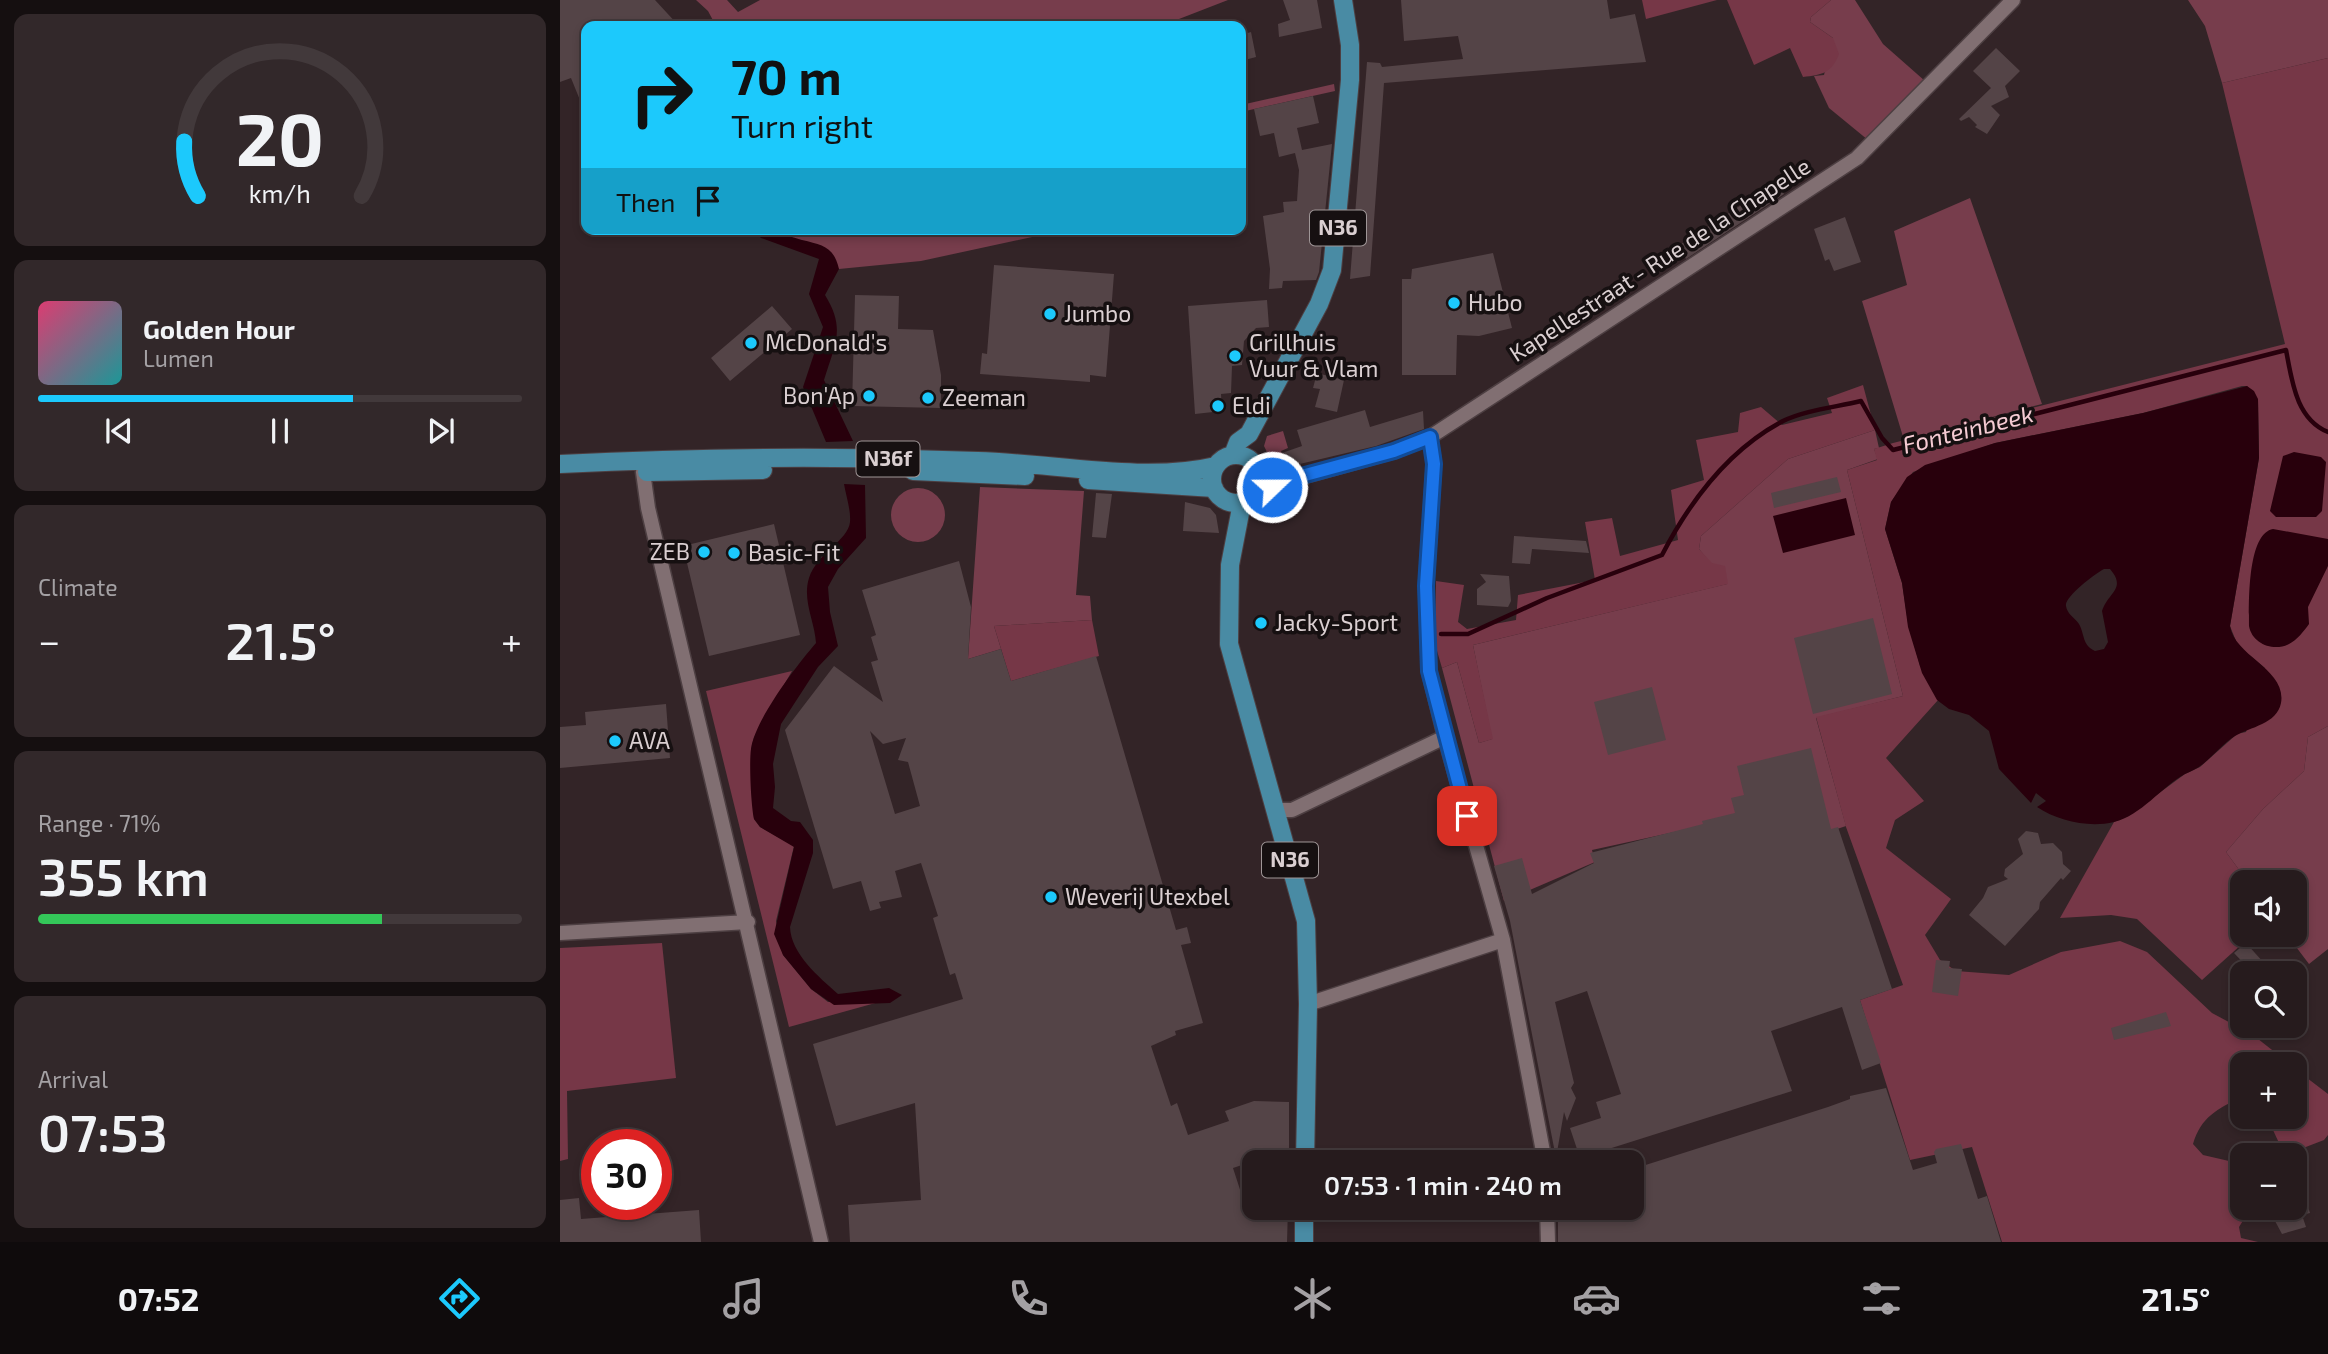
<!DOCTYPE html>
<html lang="en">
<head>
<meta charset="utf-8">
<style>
	body { margin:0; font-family:"Exo 2",sans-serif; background:#32282a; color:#f1f3f6; height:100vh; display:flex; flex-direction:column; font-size:26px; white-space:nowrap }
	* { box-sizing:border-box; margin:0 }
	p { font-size:23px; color:#a4a1a4 }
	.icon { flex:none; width:38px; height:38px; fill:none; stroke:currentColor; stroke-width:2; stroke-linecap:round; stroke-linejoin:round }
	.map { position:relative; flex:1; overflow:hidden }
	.details { display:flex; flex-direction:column; gap:14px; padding:14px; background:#150f10; width:560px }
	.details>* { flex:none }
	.guide { position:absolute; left:21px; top:21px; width:665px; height:214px; border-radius:14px; box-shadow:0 4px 10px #0003,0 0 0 2px #42393b; background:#1cc9fc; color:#111; overflow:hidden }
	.buttons { position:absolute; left:1670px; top:870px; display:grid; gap:14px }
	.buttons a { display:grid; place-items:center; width:77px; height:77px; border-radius:14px; background:#261b1d; box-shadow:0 4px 10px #0003,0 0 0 2px #42393b; font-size:35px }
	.speed { position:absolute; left:21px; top:1129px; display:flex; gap:14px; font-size:35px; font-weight:700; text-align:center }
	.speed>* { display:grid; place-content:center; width:91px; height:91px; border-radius:50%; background:#261b1d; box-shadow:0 4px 10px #0003,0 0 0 2px #42393b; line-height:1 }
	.speed .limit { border:10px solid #d22; background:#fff; color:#111 }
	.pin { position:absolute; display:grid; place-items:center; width:60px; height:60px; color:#fff; margin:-30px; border-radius:14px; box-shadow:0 4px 10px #0006 }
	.me { position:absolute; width:77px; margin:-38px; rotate:68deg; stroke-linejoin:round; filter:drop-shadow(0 0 5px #0008) }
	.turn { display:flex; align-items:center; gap:24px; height:147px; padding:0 35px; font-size:32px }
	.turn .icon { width:91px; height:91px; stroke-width:2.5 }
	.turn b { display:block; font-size:49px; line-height:60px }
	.then { display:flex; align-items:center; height:66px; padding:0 35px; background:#0003; gap:14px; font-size:26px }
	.big { font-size:52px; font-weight:600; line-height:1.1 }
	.details .card { flex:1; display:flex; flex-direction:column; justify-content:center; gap:10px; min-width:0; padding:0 24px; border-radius:14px; background:#32282a }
	.details .dial { align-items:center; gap:0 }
	.dial svg { height:182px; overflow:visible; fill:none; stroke:#42393b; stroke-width:7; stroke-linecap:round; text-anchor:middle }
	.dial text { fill:#f1f3f6; stroke:none }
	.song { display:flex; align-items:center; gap:21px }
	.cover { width:84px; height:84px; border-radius:10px; background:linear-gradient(135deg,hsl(340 70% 55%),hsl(180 70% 35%)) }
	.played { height:7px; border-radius:4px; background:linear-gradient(90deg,#1cc9fc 65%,#42393b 65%) }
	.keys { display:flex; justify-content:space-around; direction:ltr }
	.heat { display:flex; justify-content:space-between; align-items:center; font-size:38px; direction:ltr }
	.charge { height:10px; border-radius:5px; background:linear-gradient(90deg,#34c759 71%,#42393b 0) }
	.trip { position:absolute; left:682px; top:1150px; width:402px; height:70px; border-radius:14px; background:#261b1d; box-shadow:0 4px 10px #0003,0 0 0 2px #42393b; font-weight:600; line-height:70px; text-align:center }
	.tabs { display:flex; height:112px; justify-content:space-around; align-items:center; background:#0f0b0c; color:#a4a1a4 }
	.tabs .icon { width:49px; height:49px }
	.tabs .current { color:#1cc9fc }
	.tabs b { font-size:32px; color:#f1f3f6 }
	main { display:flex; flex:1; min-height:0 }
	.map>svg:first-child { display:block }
	.green { fill:#773d4c }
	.forest { fill:#763747 }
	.water { fill:#28000c; fill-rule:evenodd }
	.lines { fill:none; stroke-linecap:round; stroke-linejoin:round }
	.stream { stroke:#28000c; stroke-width:4.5 }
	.building { fill:#544447; fill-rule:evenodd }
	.minor-casing { stroke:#4d3f42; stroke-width:17 }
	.major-casing { stroke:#4d3f42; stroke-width:20 }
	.minor { stroke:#816f72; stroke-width:14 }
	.major { stroke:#498ba4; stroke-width:18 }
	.route-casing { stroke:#114b97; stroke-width:18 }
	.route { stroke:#1a73e8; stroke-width:12 }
	.poi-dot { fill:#1cc9fc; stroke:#161011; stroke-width:2.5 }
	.labels { text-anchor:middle; stroke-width:7; stroke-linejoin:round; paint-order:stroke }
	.shield { fill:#161011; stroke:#9f9697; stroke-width:2 }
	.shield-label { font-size:21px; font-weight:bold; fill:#dacfd1 }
	.street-label { font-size:23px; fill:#dacfd1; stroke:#161011 }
	.poi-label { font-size:23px; fill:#dacfd1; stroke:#161011; text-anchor:start }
	.water-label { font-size:24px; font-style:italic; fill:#f5cbd3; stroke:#161011 }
</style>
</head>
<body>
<main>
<section class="details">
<div class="card dial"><svg viewBox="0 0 100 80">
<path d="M14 69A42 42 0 1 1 86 69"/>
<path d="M14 69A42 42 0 0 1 8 45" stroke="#1cc9fc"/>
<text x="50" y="56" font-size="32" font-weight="700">20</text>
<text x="50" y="72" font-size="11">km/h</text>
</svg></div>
<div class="card">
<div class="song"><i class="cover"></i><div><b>Golden Hour</b><p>Lumen</p></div></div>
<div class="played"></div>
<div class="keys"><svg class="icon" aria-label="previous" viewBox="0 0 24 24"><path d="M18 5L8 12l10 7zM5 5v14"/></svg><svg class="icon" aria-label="pause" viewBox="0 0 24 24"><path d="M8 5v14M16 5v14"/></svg><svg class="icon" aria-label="next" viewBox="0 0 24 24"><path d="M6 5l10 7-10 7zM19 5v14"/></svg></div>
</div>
<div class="card"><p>Climate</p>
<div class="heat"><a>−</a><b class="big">21.5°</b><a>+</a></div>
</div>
<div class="card"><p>Range · 71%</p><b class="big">355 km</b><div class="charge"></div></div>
<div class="card"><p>Arrival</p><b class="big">07:53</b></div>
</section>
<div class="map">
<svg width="1768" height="1242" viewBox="0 0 1768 1242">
	<rect width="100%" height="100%" fill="#332427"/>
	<path class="green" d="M136,0H167L178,12L200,0H668L619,19V26H156L148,11Z
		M1271,0H1295L1323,44L1365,81L1308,140L1269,108L1254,76L1264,75L1273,38L1250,22L1251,17Z
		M1628,0H1768V58L1662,83L1645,26Z
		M774,84L775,91L681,112V105Z
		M1410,198L1482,404L1344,440L1302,301L1347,285L1334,231Z
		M210,229H509L361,261L279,269Z
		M1315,430L1319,448L1314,449L1318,459L1287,470L1343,696L1256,718L1286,826L1157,869L1142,826L1032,850L1035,862L944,901L882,668L897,662L919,743L932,739L913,645L1167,584L1139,549L1141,536L1228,459Z
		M723,431L728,448L721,451L726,467L711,460L704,446L707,436Z
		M420,487L524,491L516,595L530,596L532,620L434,626L441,649L408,659Z
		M331 515a27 27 0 1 1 54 0a27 27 0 1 1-54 0Z
		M1768,726V949L1749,964L1727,935L1734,934V882H1688L1666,852L1703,809L1744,771L1748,737Z"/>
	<path class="forest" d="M1082,0H1157L1086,19Z
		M1167,0H1271L1251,17L1250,22L1273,38L1279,54C1272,73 1262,75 1243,77L1230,48L1194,65Z
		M1768,58V726L1748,737L1744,771L1703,809L1666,852L1688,882H1682V934L1692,935L1642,980L1577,919L1551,915L1500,918L1554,822L1568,816L1625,774L1640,767L1677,734L1686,732L1705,668L1678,646L1670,626L1699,458L1698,400L1687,386H1682L1583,413L1435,443L1353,472L1331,502L1325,529L1342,583L1348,623L1360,666L1379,699L1326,758L1364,801L1335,820L1326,848L1391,899L1365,935L1380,960L1396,971L1449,975L1501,952L1560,941L1587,952L1652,1013L1693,1035L1730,1064H1682V1097C1657,1109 1641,1117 1633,1144L1643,1155L1682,1164V1208H1691L1679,1227L1681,1238L1698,1242H1442L1412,1147L1350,1160L1300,1000L1343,985L1286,827L1256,717L1343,696L1287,470L1317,460L1314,449L1333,443L1725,344L1662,83Z
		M1303,385L1315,430L1228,459L1141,536L1139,549L1152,563L1165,566L1168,584L913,645L933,739L919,743L897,662L882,668L875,644L876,581L904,585L898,622L907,629L956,620L958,595L1035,580L1025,522L1052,518L1060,556L1118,540L1111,490L1144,480L1136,440L1178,432L1180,413L1201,407L1222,425L1272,413L1267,398Z
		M532,620L539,656L451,681L434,626Z
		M232,671L194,737L191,750L194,819L200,827L234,846L216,921L223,955L251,989L268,1002H319L229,1027L146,691Z
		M102,943L116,1078L7,1091L8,1159L0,1161V948Z
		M1734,1068L1768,1094V1135L1764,1140L1738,1150L1719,1143L1707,1117L1734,1116Z"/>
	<path class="water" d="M192,229C219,229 220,234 242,240C263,245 274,247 279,269L265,295C286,329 275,344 264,380L293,441L266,442L243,387L263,327L249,294L259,259L201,238Z
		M1687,386L1694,391L1698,399L1699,458L1670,626C1675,657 1727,669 1721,703C1717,724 1690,727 1675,736C1664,743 1654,755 1643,764C1637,769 1631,771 1625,774C1600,788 1582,815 1554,822C1529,828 1498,821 1477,807L1486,801L1476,793L1471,803L1439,769L1429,731L1409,715L1389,709L1377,700L1362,673L1348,627L1342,583L1325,529L1331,502L1347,477L1365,465L1435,443L1583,413ZM1544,569H1550C1567,589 1548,592 1542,611L1548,642L1544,649L1535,651C1522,645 1525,635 1519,624C1515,618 1507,614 1506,606C1504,597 1535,574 1544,569Z
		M1734,452L1761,457L1766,462L1762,511L1756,517H1716L1710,511L1723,456Z
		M284,484L305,485L306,538L278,569L268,587L270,612L278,646L258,667L221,724L213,764L215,787L213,808L231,821L240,822L253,840V853L230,927C231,954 259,977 278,994L329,988L342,995L330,1003L274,1005L251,989L223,955L214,934L234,847L200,827L194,819C191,805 189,762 191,749C195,720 236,666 256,643C255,622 242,600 249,578C257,553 288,541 290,522C291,510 286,496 284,484Z
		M1286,498L1295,535L1223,553L1213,516Z
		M1713,529L1768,539V566L1748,607L1749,624C1744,631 1737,640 1729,644C1714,652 1692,644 1689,626C1689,604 1687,534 1713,529Z"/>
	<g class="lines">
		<path class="stream" d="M881,634H908L987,598L1102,555C1130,501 1168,450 1223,421C1245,410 1277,407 1301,401L1322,438L1333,450L1726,350C1732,381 1736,419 1768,432"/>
	</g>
	<path class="building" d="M0,0H95L119,26H26V115L11,78L0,82Z
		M723,0H757L762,28L719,37L718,24L730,20Z
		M841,0H1047L1050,19L1075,14L1086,62L824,83L810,276L790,279L807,62L820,63L822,67L903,59L898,36L844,41Z
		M691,32L696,57L681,61V35Z
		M1436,48L1460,71L1445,86L1449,97L1431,106L1440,115L1427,134L1415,127L1417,125L1409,117L1401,121L1399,119L1431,88L1413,71Z
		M753,96L759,123L737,128L742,150L772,144L759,272L756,280L723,281L722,288L709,289L710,269L703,216L724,212L723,202L737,201L739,170L735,153L719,157L714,133L700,136L694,109Z
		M1217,182L1224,194L1126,259L1118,246Z
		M1285,217L1301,262L1274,271L1269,259L1265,261L1254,229Z
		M933,253L952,328L919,336L897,335L896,375H842V279H851L852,269Z
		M434,265L554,274L546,377L530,375V382L420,374L422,353L427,354Z
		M295,295L339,296L338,329L373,330L381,375V408L292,406Z
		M707,300L709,327L696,328L684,341L682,365L672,366L671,393L661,394L662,411L635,414L628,306Z
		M212,306L232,329L170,381L151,358Z
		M757,373L784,380L777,412L755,407L760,389L753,388Z
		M805,410L810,427L863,411L864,429L816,446L727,467L722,453L742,446L737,430Z
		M1277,477L1281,492L1214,508L1211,493Z
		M536,493L552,494L546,538L532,537Z
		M625,502L650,508L656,515L659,533L623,531Z
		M214,524L240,635L149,656L123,546Z
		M954,536L1026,541L1029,553L972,549L970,564L952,563Z
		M399,561L411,607L408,659L441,649L451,681L536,656L616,930L627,927L631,943L621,945L643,1023L615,1031L616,1035L591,1046L611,1106L617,1103L628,1135L669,1121L665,1111L694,1101L729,1102V1155L706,1157L673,1168L684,1202L690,1199L693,1208H728L727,1242H290L288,1205L361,1200L355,1103L276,1126L253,1044L403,999L395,973L390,975L373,918L378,916L361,863L335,871L342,897L319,902L321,908L310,911L301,881L273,889L225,730L274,666L323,702L311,662L318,660L311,637L316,635L302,590ZM310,731L323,744L346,738L338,760L348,762L360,806L335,814Z
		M920,574L949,576L951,601L948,607L917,605V589L926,582Z
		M1313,618L1332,694L1253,714L1234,638Z
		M1092,687L1106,740L1048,755L1034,702Z
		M106,704L110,758L0,768V727L26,725L25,712Z
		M1251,748L1271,829L1278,827L1332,989L1300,1000L1321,1063L1302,1070L1282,1007L1211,1031L1232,1091L1020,1158L1010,1128L1041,1118L1036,1102L1061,1094L1027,991L995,1002L1014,1083L1011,1088L1016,1098L1007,1121L1004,1112L996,1158L950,921L934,866L962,858L972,894L1034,863L1030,853L1143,824L1142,821L1175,813L1171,798L1184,795L1177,766Z
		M1466,831L1478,833L1481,844L1493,843L1502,852L1503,864L1511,871L1503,880L1501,878L1480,902L1479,909L1445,946L1409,915L1423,898L1428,887L1448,879L1444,876L1445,869L1463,854L1458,839Z
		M1686,943L1713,973H1693L1674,953Z
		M1376,960L1390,961L1389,968L1402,969L1398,996L1372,992Z
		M1606,1012L1611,1026L1554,1040L1551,1028Z
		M1326,1088L1353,1170L1377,1163L1374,1152L1376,1149L1401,1144L1418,1199L1427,1196L1441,1242H998V1208H1073V1169L1268,1107L1290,1099V1096Z
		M1745,1197L1750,1213L1742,1215L1746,1227L1722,1234L1708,1208H1734V1200Z
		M19,1198L21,1219L139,1210L141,1242H0V1200Z"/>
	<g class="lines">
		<defs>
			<path id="minor" d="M870,437L874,464L866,586L869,671L885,737L943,940L985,1162
				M699,471L723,481
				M83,472L88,508L261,1242
				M698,489L834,451L870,437L1297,158L1453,0
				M717,810H732L885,737
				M0,933L188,922
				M748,1004L943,940
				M987,1208L988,1242"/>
			<path id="major" d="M652 479a24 24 0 1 1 48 0a24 24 0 1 1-48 0Z
				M673,455L678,442L689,434L759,304L772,270L790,80V45L783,0
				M0,464C139,457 279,456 418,461C492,463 585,483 656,466
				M353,471L465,476
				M87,472L203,470
				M528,480L654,488
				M682,503L670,565L669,644L746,921L748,1004L745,1162
				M744,1242V1208"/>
		</defs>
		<use href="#minor" class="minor-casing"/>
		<use href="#major" class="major-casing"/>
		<use href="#minor" class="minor"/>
		<use href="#major" class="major"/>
	</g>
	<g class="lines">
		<defs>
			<path id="route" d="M712,487L723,481L834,451L870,437L874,464L866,586L869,671L907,816"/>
		</defs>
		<use href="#route" class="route-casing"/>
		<use href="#route" class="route"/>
	</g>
	<g class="poi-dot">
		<circle cx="894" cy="303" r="7"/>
		<circle cx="490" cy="314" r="7"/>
		<circle cx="191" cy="343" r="7"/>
		<circle cx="675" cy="356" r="7"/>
		<circle cx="309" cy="396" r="7"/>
		<circle cx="368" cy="398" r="7"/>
		<circle cx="658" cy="406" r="7"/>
		<circle cx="144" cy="552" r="7"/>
		<circle cx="174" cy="553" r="7"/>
		<circle cx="701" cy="623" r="7"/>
		<circle cx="55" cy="741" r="7"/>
		<circle cx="491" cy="897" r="7"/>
	</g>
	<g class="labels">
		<g class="shield">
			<rect x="750" y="210.5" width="56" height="35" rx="5"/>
			<rect x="296.5" y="441.5" width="63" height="35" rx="5"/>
			<rect x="702" y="842.5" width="56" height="35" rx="5"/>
		</g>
		<g class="shield-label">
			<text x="778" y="235">N36</text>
			<text x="328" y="466">N36f</text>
			<text x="730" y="867">N36</text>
		</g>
		<g class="street-label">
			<text transform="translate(1100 260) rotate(-33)" y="8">Kapellestraat - Rue de la Chapelle</text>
		</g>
		<g class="poi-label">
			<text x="908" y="311">Hubo</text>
			<text x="504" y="322">Jumbo</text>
			<text x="205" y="351">McDonald's</text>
			<text x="689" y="351">Grillhuis<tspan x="689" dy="26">Vuur &amp; Vlam</tspan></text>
			<text x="295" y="404" text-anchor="end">Bon'Ap</text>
			<text x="382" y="406">Zeeman</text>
			<text x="672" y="414">Eldi</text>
			<text x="130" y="560" text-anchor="end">ZEB</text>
			<text x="188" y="561">Basic-Fit</text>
			<text x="715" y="631">Jacky-Sport</text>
			<text x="69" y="749">AVA</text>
			<text x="505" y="905">Weverij Utexbel</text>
		</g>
		<g class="water-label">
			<text transform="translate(1408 430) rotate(-14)" y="8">Fonteinbeek</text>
		</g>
	</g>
</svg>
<div class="buttons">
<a><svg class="icon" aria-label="sound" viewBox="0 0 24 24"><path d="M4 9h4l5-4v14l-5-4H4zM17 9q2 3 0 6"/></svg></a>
<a><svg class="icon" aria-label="search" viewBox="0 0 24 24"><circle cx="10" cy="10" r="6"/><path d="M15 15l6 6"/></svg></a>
<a>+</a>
<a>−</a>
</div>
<div class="speed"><div class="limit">30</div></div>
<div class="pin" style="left:907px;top:816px;background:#d93025"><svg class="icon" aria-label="arrive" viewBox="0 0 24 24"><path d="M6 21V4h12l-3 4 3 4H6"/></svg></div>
<svg class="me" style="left:712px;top:487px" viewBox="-20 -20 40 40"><circle r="17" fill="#1a73e8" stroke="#fff" stroke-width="3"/><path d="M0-11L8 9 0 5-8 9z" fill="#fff"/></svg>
<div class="trip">07:53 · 1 min · 240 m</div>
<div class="guide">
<div class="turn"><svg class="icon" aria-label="right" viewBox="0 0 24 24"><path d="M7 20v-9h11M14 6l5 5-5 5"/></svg><div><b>70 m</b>Turn right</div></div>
<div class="then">Then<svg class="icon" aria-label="arrive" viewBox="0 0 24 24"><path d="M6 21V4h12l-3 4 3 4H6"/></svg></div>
</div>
</div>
</main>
<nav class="tabs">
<b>07:52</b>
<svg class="icon current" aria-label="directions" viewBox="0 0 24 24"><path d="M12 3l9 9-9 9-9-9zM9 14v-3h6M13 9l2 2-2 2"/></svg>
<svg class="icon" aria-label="music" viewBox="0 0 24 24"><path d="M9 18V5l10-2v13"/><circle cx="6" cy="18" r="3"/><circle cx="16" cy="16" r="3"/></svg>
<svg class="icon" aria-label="phone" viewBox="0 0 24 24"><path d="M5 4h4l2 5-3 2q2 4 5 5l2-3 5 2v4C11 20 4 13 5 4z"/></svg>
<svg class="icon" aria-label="climate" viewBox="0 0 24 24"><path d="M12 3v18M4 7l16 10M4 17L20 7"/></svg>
<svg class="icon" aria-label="car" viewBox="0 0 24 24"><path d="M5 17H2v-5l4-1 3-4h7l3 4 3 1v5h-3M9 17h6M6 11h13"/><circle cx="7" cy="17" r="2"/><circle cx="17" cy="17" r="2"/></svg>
<svg class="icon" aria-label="filters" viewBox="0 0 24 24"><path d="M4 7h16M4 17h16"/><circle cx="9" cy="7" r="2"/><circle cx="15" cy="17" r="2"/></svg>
<b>21.5°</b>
</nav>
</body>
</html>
